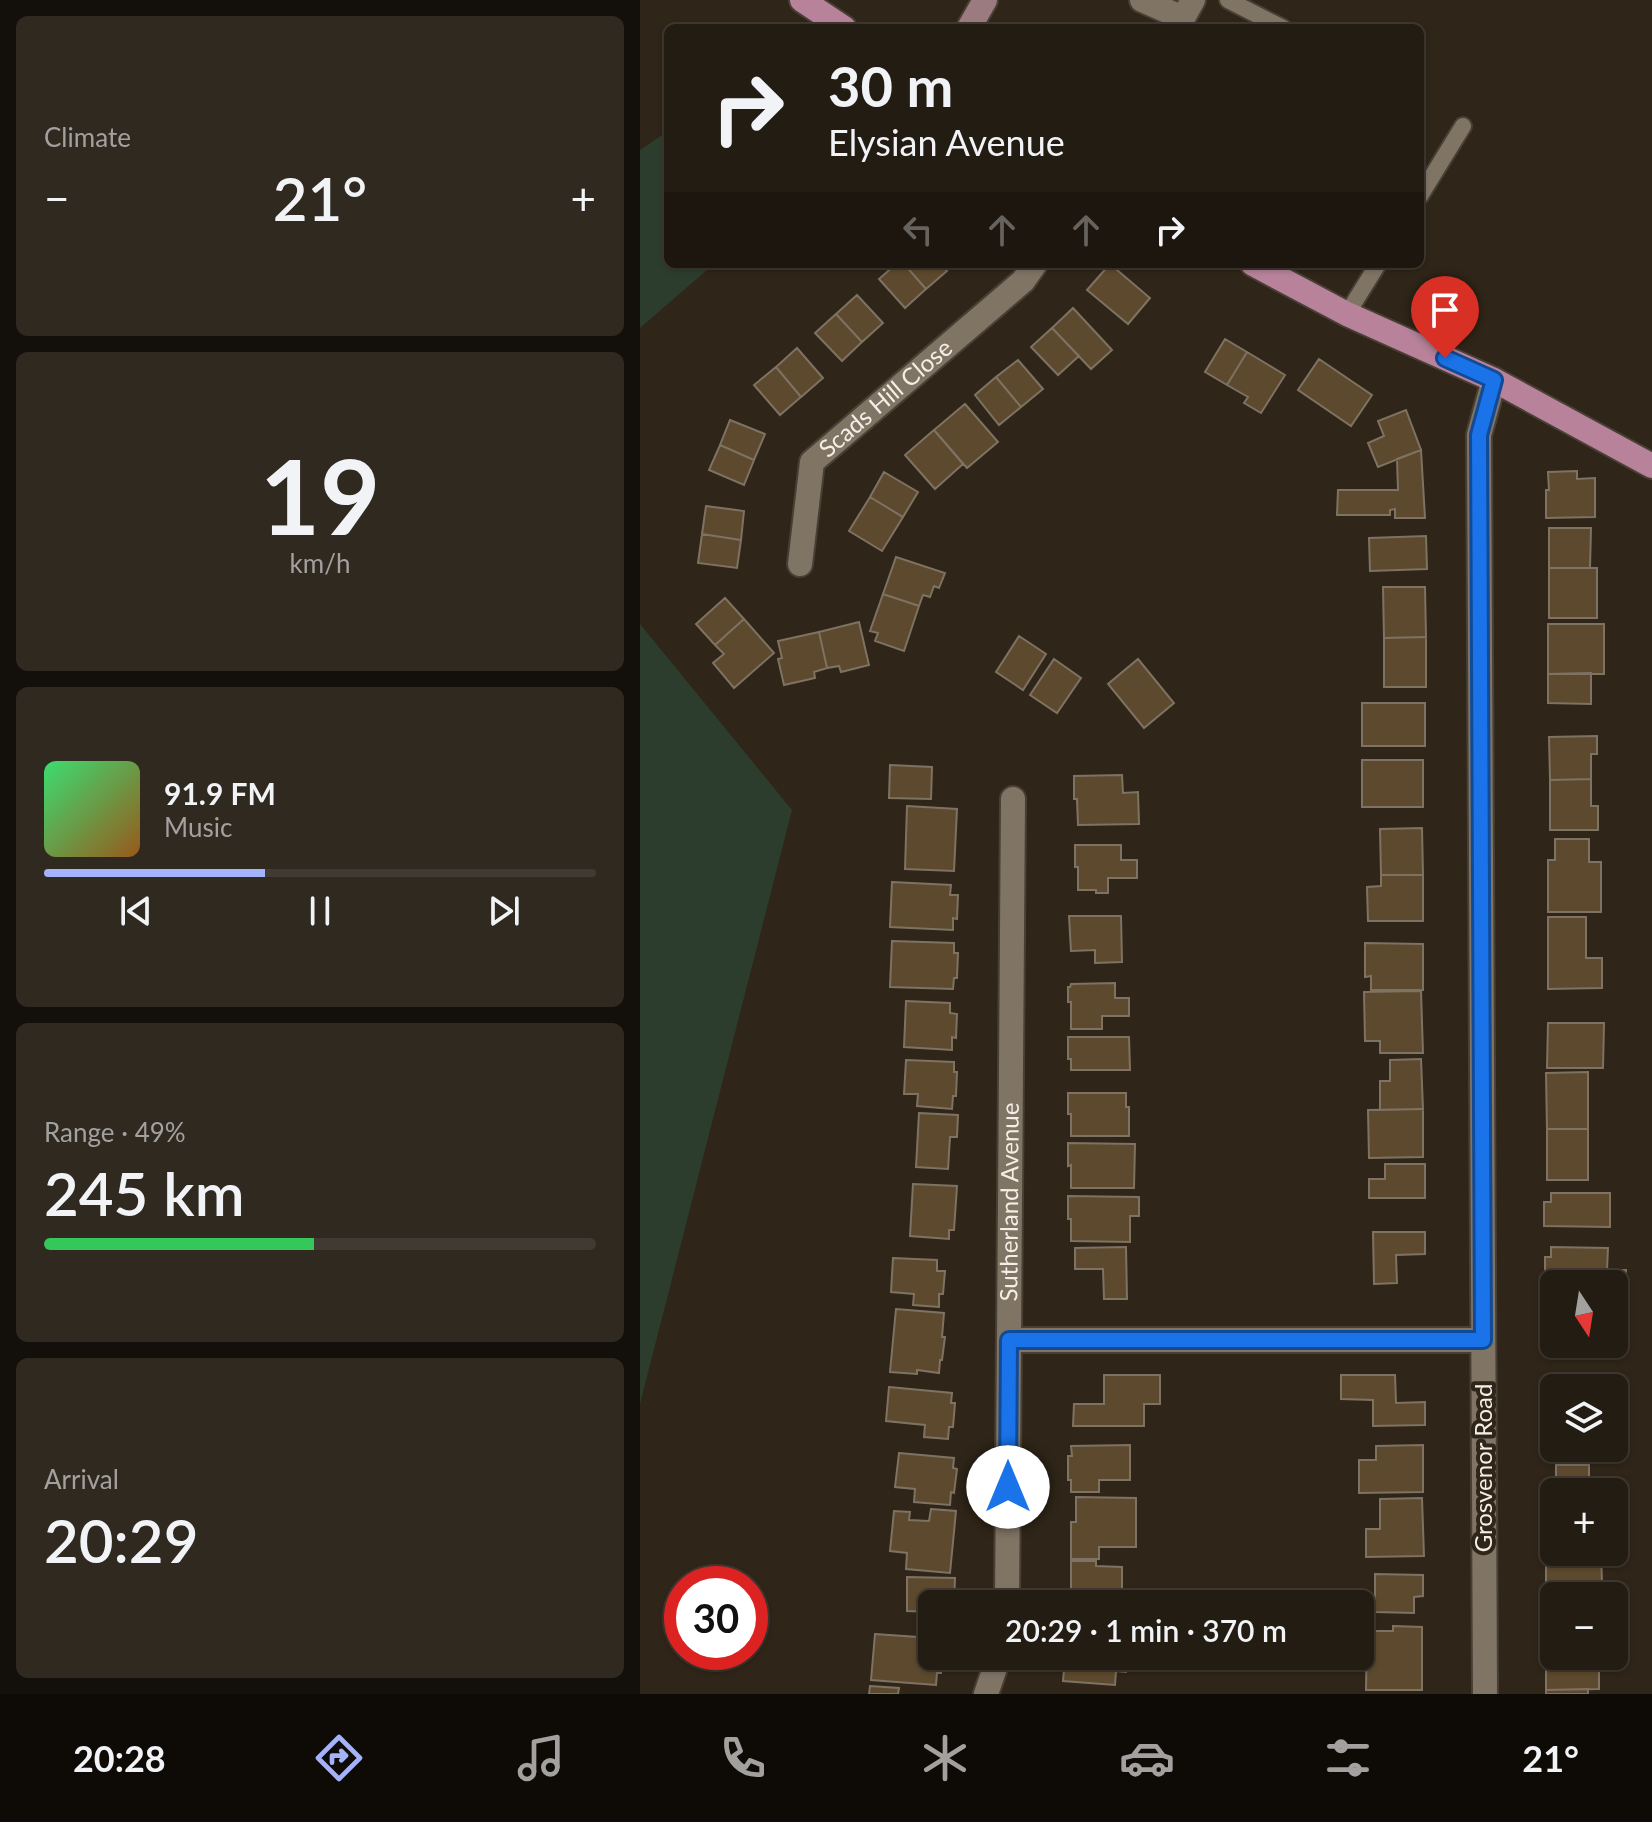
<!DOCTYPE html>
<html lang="en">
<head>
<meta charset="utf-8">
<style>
	body { margin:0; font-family:Lato,sans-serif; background:#2f2920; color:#f1f3f6; height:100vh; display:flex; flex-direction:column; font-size:30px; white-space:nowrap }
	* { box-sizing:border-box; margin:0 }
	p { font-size:26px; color:#a3a19f }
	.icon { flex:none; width:44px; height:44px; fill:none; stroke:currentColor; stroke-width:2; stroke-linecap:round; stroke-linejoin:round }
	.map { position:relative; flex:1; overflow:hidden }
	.sheet { display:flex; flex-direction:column; gap:16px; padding:16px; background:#130f0a; width:640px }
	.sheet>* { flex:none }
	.top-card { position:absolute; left:24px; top:24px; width:760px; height:244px; border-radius:12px; box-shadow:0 2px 6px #0004,0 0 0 2px #403a32; background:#231c12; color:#f1f3f6; overflow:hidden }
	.needle { width:52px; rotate:168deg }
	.controls { position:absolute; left:900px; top:1270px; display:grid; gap:16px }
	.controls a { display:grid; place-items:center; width:88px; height:88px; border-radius:12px; background:#231c12; box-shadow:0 2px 6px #0004,0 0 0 2px #403a32; font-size:40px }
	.speed { position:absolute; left:24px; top:1566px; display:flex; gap:16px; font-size:40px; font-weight:700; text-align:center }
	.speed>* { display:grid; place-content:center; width:104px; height:104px; border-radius:50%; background:#231c12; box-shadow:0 2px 6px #0004,0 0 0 2px #403a32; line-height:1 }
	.speed .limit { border:12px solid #d22; background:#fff; color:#111 }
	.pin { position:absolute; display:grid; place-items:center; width:68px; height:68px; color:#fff; margin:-82px -34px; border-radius:50% 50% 50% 0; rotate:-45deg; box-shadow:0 0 8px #0007 }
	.pin .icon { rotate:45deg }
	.me { position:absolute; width:88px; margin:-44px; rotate:0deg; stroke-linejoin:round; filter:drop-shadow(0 0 6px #0008) }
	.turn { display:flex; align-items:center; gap:28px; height:168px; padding:0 32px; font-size:36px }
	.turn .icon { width:104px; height:104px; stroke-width:2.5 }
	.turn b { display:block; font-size:56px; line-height:68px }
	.lanes { display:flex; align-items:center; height:76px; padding:0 32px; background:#0003; justify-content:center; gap:40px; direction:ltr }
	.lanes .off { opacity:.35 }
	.big { font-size:60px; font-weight:600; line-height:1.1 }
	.sheet .card { flex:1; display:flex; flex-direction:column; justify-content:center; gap:12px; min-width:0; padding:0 28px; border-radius:12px; background:#2f2920 }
	.sheet .dial { align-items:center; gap:0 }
	.dial b { font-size:104px; line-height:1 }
	.song { display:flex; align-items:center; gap:24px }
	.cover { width:96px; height:96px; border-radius:12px; background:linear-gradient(135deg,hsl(140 70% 55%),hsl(30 70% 35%)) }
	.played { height:8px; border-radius:4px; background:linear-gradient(90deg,#a4b2fc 40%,#403a32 40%) }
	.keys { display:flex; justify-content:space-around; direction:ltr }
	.heat { display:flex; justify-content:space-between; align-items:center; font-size:44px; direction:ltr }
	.charge { height:12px; border-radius:6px; background:linear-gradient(90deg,#34c759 49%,#403a32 0) }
	.trip { position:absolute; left:278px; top:1590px; width:456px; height:80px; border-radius:12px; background:#231c12; box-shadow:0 2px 6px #0004,0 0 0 2px #403a32; font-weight:600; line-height:80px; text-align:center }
	.tab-bar { display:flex; height:128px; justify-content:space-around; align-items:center; background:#0e0b07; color:#a3a19f }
	.tab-bar .icon { width:56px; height:56px }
	.tab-bar .selected { color:#a4b2fc }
	.tab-bar b { font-size:36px; color:#f1f3f6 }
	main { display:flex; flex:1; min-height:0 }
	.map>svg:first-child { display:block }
	.green { fill:#2d3d2d }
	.building { fill:#5d492d; stroke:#7e7263; stroke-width:2 }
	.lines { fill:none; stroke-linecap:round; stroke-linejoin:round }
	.lane-casing { stroke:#483f35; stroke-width:20 }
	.street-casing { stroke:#483f35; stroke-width:28 }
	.secondary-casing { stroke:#483f35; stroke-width:28 }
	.primary-casing { stroke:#483f35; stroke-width:28 }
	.lane { stroke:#807465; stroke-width:16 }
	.street { stroke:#807465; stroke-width:24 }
	.secondary { stroke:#9b7b7f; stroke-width:24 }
	.primary { stroke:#b7829a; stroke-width:24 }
	.route-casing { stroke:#114b97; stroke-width:20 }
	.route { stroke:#1a73e8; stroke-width:14 }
	.labels { text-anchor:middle; stroke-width:8; stroke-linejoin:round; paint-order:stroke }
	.street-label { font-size:24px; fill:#f5eee6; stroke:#2f2518 }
</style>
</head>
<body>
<main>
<section class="sheet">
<div class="card"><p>Climate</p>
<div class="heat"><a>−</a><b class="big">21°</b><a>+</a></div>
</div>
<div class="card dial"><b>19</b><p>km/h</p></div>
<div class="card">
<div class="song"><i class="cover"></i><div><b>91.9 FM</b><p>Music</p></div></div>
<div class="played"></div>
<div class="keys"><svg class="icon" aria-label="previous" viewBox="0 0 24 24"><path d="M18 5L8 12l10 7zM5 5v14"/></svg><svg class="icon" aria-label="pause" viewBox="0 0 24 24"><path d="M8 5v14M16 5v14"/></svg><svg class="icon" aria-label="next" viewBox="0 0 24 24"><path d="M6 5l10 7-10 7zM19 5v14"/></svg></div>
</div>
<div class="card"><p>Range · 49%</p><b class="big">245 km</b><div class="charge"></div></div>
<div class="card"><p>Arrival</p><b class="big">20:29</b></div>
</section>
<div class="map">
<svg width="1012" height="1694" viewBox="0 0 1012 1694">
	<rect width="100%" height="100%" fill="#2f2518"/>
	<path class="green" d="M28,131V264H74L0,328V150Z
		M0,624L152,810L0,1404Z"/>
	<path class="building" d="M256,264H264L286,289L265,308L239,279Z
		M264,264H301L307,271L286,289Z
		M470,264L510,298L488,324L447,290Z
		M217,295L243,323L222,342L196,314Z
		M433,308L472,350L451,369L412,328Z
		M196,314L222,342L202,361L175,333Z
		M412,328L439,356L418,375L391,347Z
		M585,339L607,352L587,385L565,372Z
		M157,348L183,378L161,397L136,367Z
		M607,352L645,375L621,413L604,403L608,397L587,385Z
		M679,359L732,395L711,426L658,390Z
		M378,360L403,389L381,407L356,377Z
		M136,367L161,397L140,415L114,385Z
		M356,377L381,407L359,425L335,395Z
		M325,404L358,442L327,468L294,430Z
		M766,410L781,450L738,467L728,443L744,436L738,421Z
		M90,420L125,434L114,460L80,445Z
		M294,430L323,464L295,489L265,455Z
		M80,445L114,460L104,485L69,470Z
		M781,450L785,518H755V509L750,510V515H697L698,490H758L757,459Z
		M937,471V479L955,478V517L906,518V490H909L908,472Z
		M244,472L278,492L263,517L230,497Z
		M230,497L263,517L242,551L209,531Z
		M66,506L104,511L101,540L62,534Z
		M909,528H951L950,568H909Z
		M62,534L101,540L97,568L58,563Z
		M786,536L787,569L730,571L729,538Z
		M256,557L305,573L299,588L294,586L290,597L283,595L279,606L243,594Z
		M909,568H957V618H909Z
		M743,587H785L786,637L744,638Z
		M243,594L279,606L264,651L235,641L238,633L230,631Z
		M85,598L104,619L75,645L56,624Z
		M104,619L134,653L94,688L73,663L84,654L75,645Z
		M219,622L229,665L201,672L199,666L187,668L179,632Z
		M908,624H964V674H908Z
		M179,632L187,668L174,672L175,678L144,685L138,659L142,658L138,641Z
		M379,636L406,654L383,690L356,672Z
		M786,637V687H744V638Z
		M414,659L441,678L417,713L390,695Z
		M498,659L534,703L504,728L468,684Z
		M951,673V704L908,703V674Z
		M722,703H785V746H722Z
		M957,736V754H951V779L910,780L909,737Z
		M722,760H783V807H722Z
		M250,765L292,767L291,799L249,798Z
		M482,775L483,793L498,792L499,824L438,825L437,799H434V776Z
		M951,779V806H958V830H910V780Z
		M267,806L317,809L314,871L265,869Z
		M782,828L783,875H741L740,829Z
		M915,839H949V862H961V912H908V860H915Z
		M435,845H481V860H497V878H468V893H456V890H438V867H435Z
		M741,875H783V921H728L727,887L741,886Z
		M252,882L311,885L310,895H318L317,919L313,918V930L250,927Z
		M429,916H481L482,962L455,963V950L431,951Z
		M908,917H946V958H962V988L908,989Z
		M252,941L314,943V953H318L317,978H314L313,989L250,987Z
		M725,943L783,944V990H731V976L725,977Z
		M475,983V998H489V1016H462V1029H431V1002H428V987H430L431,984Z
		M781,991L783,1053H740V1041H725L724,992Z
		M266,1001L310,1003V1013L317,1014L316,1038L312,1037V1050L264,1047Z
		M908,1023H964L963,1068H907Z
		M428,1037H489L490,1070H431V1059H428Z
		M781,1059L783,1109L740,1110V1081H750V1060Z
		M266,1060L314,1062V1072H317L316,1096H313L312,1109L277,1106L278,1094H264Z
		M948,1072V1129H907L906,1073Z
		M428,1093H486V1107H489V1136H431V1114H428Z
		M783,1109V1157L729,1158L728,1110Z
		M279,1113L318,1115L317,1137H310L308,1169L276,1167Z
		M907,1129H948V1180H907Z
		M428,1143L495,1144L494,1188H431V1165L428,1166Z
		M745,1164H785V1198H729V1179H745Z
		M273,1184L317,1186L314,1230H309V1239L270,1236Z
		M911,1193H970V1227L904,1226V1202H911Z
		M428,1196L499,1197V1216H490V1242L431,1241V1219H428Z
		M733,1232H785V1254L756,1255L757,1283L734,1284Z
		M486,1247L487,1299H464L463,1269H435V1248Z
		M911,1247L968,1248L967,1270H986L985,1293H974V1284H914V1292H905V1257H911Z
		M253,1258L297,1260V1271H305L303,1294H299V1307L273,1305L274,1294L251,1292Z
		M256,1309L304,1313L302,1337H305L302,1360H300L299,1373L277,1370V1374L250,1372Z
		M923,1344H953L954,1356L923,1357Z
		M464,1375H520V1404H504V1426H433L434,1404H464Z
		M701,1375H755L756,1403L785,1402V1425L733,1426V1400L701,1399Z
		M249,1387L312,1393L311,1403H315L313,1427H309L308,1439L284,1437L285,1425L246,1421Z
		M909,1395H914V1435H908Z
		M490,1445V1480H459V1492H431V1480H428V1456H432L431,1446Z
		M783,1445V1492L719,1493V1460H736V1446Z
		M259,1453L314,1458L313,1468L317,1469L314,1493L311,1492L310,1505L274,1502L275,1489L255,1487Z
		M916,1465H949V1492H916Z
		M436,1497L496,1498V1547H459V1559H431V1522H436Z
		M782,1498L784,1556L726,1557V1529H740V1499Z
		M291,1509L316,1511L310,1573L266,1569L267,1553L250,1551L254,1511L270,1512L269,1520L289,1521Z
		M906,1536H914V1552H961L962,1584H906Z
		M431,1561H456V1566L482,1567V1604H434V1600H431Z
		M735,1574L783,1575V1596L774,1597V1613L735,1612Z
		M267,1577L315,1578L314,1604H292V1612L267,1611Z
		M906,1584H962V1596H914V1633L907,1634Z
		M753,1626L782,1627V1690H726L727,1631H753Z
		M235,1634L292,1638V1656H302L301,1673H297L296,1685L231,1680Z
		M906,1640H914V1656H959V1689L906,1690Z
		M433,1656H488L486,1672L476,1671L475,1685L423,1681L425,1658H432Z
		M230,1686L259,1688L258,1694H229Z
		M948,1689V1694H906V1690Z"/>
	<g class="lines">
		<defs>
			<path id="lane" d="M588,0L643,28
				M780,196L823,126
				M707,314L738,264"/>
			<g id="street">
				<path d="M502,0L543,18L553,0"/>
				<path id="s1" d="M160,564L172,462L383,281L395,264"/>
				<path d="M369,1340H843"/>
				<path id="s2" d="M367,1604L373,799"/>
				<path d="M346,1694L359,1656"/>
				<path d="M845,1694L839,435L854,380"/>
			</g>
			<path id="secondary" d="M329,28L345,0"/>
			<path id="primary" d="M162,0L204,28
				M613,264L707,314L854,380L1012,466"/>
		</defs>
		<use href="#lane" class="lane-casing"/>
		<use href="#street" class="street-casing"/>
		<use href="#secondary" class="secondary-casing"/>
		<use href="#primary" class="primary-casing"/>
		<use href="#lane" class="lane"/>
		<use href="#street" class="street"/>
		<use href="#secondary" class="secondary"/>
		<use href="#primary" class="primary"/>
	</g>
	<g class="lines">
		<defs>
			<path id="route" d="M368,1487L369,1340H843L839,435L854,380L805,358"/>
		</defs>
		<use href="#route" class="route-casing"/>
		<use href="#route" class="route"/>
	</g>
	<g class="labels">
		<g class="street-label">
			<text dy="8" stroke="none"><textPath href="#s1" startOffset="200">Scads Hill Close</textPath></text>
			<text dy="8" stroke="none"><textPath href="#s2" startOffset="402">Sutherland Avenue</textPath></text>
			<text transform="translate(844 1468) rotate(-90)" y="8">Grosvenor Road</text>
		</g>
	</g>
</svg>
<div class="controls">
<a><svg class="needle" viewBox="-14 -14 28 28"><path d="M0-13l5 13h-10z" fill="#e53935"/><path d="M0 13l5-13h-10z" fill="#a3a19f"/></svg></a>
<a><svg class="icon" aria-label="layers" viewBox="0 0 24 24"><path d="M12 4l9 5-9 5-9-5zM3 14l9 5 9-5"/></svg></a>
<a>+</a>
<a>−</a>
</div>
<div class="speed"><div class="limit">30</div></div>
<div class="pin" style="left:805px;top:358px;background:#d93025"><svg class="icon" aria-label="arrive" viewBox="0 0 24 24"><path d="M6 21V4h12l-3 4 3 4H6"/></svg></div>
<svg class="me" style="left:368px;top:1487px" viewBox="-20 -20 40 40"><circle r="19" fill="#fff"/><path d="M0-13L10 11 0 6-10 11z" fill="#1a73e8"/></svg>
<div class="trip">20:29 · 1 min · 370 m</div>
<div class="top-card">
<div class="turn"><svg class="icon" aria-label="right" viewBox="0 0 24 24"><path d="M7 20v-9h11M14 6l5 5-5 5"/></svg><div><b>30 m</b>Elysian Avenue</div></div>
<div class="lanes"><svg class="icon off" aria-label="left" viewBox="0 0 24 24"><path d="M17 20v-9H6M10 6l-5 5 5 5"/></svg><svg class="icon off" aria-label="ahead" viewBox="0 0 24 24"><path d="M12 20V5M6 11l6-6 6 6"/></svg><svg class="icon off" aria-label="ahead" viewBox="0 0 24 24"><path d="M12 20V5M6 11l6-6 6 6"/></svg><svg class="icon" aria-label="right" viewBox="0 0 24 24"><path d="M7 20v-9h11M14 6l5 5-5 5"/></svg></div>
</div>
</div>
</main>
<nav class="tab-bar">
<b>20:28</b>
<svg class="icon selected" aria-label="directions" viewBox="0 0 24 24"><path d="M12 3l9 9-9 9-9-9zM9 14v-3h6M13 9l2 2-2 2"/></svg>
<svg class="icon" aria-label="music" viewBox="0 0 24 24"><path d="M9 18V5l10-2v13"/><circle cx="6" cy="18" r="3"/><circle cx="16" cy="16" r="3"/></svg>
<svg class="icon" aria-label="phone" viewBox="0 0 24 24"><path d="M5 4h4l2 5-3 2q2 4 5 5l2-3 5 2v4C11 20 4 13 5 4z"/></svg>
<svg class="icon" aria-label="climate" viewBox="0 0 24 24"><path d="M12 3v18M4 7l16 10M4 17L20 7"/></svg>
<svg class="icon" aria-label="car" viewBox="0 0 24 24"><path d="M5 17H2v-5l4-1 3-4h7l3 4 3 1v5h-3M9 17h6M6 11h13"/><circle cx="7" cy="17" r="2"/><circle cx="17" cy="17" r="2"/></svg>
<svg class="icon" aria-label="filters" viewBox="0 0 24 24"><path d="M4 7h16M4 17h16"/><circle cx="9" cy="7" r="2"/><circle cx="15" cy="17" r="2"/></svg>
<b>21°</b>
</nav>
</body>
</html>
